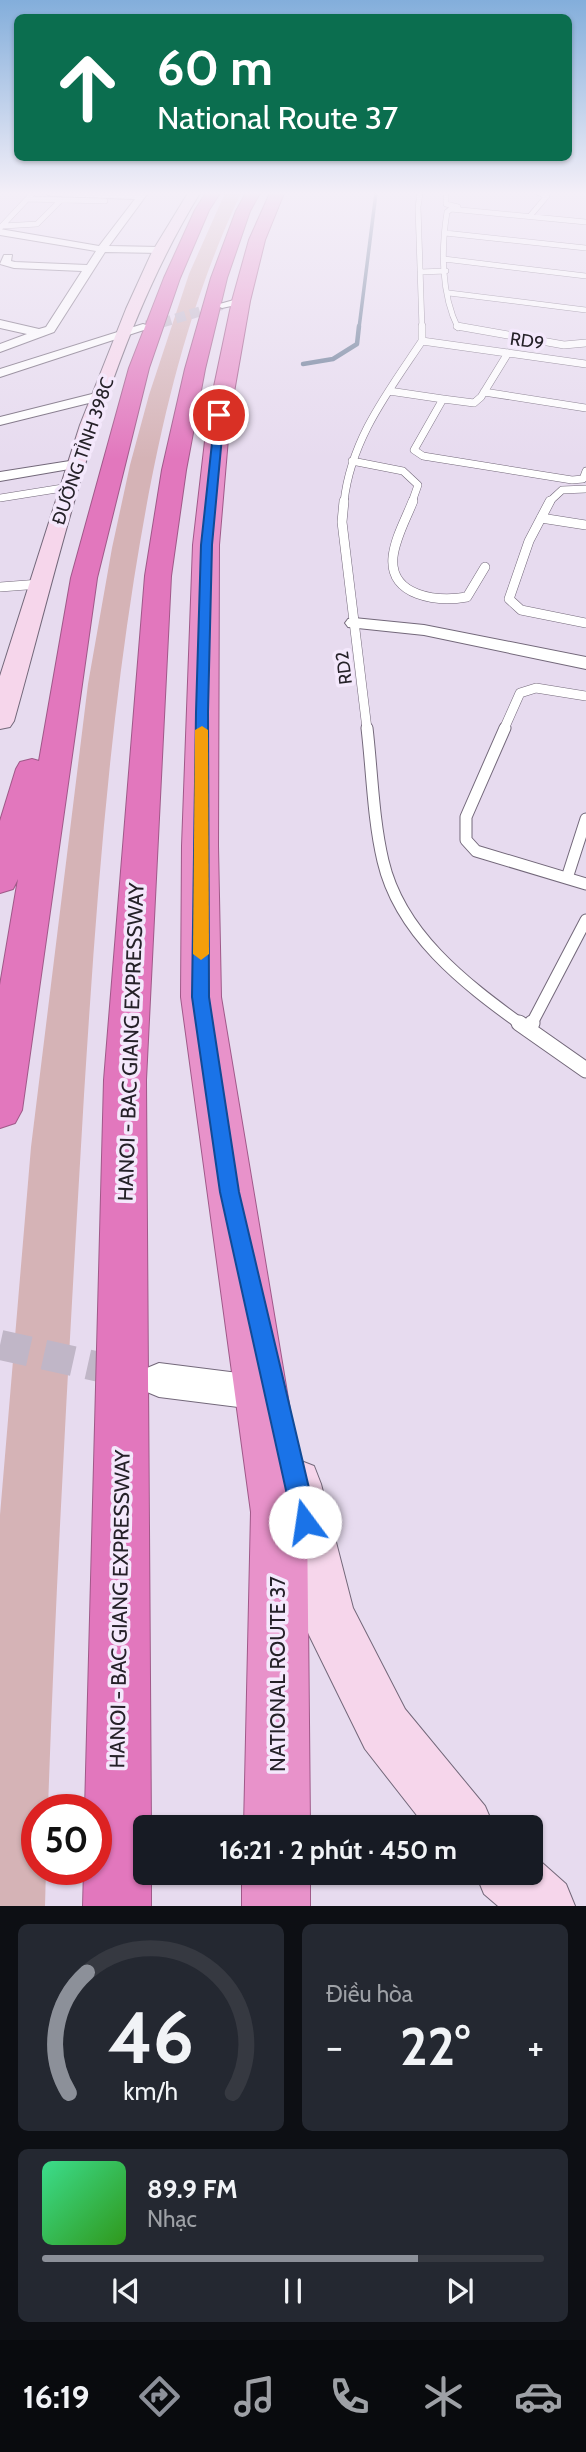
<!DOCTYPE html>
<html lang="vi">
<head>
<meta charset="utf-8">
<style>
	body { margin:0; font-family:Cabin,sans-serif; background:#242831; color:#f1f3f6; height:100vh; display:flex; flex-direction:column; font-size:26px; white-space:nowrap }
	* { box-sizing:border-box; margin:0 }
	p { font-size:23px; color:#9ea1a6 }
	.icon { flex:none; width:38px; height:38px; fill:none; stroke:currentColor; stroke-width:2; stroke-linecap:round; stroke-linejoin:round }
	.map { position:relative; height:1906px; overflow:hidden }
	.details { display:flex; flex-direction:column; gap:18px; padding:18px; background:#0d0f14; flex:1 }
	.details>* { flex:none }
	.guide { position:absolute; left:14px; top:14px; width:558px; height:147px; border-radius:10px; box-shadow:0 2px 5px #0004; background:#0b6e4f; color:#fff; overflow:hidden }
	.speed { position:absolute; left:21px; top:1794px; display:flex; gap:14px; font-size:35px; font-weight:700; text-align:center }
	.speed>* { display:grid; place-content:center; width:91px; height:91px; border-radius:50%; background:#171b24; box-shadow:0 2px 5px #0004; line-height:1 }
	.speed .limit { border:10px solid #d22; background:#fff; color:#111 }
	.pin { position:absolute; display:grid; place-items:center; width:60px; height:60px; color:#fff; margin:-30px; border:4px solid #fff; border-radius:50%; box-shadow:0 2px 7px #0007 }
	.me { position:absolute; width:77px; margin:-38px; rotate:346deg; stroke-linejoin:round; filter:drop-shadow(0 0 5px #0008) }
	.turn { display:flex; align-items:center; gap:24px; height:147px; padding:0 28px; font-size:32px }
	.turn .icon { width:91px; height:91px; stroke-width:2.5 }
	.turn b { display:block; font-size:49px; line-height:60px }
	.big { font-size:52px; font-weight:700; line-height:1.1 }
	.details .card { flex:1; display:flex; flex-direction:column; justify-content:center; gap:10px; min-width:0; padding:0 24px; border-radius:10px; background:#242831 }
	.details .dial { align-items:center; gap:0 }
	.dial svg { height:182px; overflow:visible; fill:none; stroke:#363941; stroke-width:7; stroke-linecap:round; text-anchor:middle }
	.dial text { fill:#f1f3f6; stroke:none }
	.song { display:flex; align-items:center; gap:21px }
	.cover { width:84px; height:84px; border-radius:10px; background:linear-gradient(135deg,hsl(150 70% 55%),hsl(110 70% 35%)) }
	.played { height:7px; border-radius:4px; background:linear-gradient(90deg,#8c9099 75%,#363941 75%) }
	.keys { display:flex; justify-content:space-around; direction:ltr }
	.heat { display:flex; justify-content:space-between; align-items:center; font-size:38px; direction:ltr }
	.details .tiles { flex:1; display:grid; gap:18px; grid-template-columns:1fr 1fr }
	.card:last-child { grid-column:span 2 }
	.trip { position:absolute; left:133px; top:1815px; width:410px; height:70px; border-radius:10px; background:#171b24; box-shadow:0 2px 5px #0004; font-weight:700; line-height:70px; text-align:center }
	.tab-bar { display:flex; height:112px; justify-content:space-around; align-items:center; background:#090b0e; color:#9ea1a6 }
	.tab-bar .icon { width:49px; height:49px }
	.tab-bar .selected { color:#8c9099 }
	.tab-bar b { font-size:32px; color:#f1f3f6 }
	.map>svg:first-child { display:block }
	.green { fill:#d5b3b6 }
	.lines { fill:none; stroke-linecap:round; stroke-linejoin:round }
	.stream-far1 { stroke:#6c7e98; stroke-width:3.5 }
	.stream { stroke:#6c7e98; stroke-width:4.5 }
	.minor-tunnel-far2 { stroke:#c0b6c7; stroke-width:10; stroke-dasharray:10 5; stroke-linecap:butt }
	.minor-tunnel-far1 { stroke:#c0b6c7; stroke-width:13; stroke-dasharray:13 7; stroke-linecap:butt }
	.minor-tunnel { stroke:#c0b6c7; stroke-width:30; stroke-dasharray:30 15; stroke-linecap:butt }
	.service-far4-casing { stroke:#73687a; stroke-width:6 }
	.service-far3-casing { stroke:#73687a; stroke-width:8 }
	.service-far2-casing { stroke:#73687a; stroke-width:10 }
	.service-far1-casing { stroke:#73687a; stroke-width:13 }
	.service-casing { stroke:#73687a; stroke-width:17 }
	.minor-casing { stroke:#73687a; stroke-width:2 }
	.secondary-casing { stroke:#73687a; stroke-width:2 }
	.trunk-casing { stroke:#a05989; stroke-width:2 }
	.motorway-casing { stroke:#a05989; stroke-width:2 }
	.service-far4 { stroke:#fff; stroke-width:5 }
	.service-far3 { stroke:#fff; stroke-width:7 }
	.service-far2 { stroke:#fff; stroke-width:9 }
	.service-far1 { stroke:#fff; stroke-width:11 }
	.service { stroke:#fff; stroke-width:15 }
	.minor { fill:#fff; fill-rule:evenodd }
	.secondary { fill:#f6d6eb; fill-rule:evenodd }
	.trunk { fill:#e892ca; fill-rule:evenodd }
	.motorway { fill:#e277bd; fill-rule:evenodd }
	.route { fill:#1a73e8; stroke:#114b97; stroke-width:2 }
	.slow { fill:#f59e0b }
	.labels { text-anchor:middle; stroke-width:7; stroke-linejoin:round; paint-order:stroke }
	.far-street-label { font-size:18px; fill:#252128; stroke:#f4e8fc }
	.street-label { font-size:21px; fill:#252128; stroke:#f4e8fc }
</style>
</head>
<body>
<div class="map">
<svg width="586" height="1906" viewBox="0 0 586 1906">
	<rect width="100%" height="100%" fill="#e7dbef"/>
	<path class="green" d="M225,193H241C183,315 155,447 134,579C107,750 95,922 84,1095C70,1333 56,1571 48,1809L37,1810V1869H46L45,1906H0V1515L31,1147L88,684L112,548L130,465L149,395L189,274Z"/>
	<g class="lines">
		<path class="stream-far1" d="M359,328L376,193"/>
		<path class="stream" d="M303,364L333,359L357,344L359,326"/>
		<path class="minor-tunnel-far2" d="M147,327L222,305"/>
		<path class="minor-tunnel-far1" d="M147,327L150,326"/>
		<path class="minor-tunnel" d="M0,1345L127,1373"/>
		<defs>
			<path id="service-far4" d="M420,193L418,207L422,328
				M446,193V204L458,207
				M28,199L105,201
				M530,216L547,196L539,193
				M3,226L37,224L61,200
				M0,228L33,193
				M445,233L586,248
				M444,259L586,276
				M420,272L446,271
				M449,293L586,310
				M458,328C441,294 441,249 447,212L451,209L586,222"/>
			<path id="service-far3" d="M457,326L564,345L586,343
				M422,341L586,364
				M389,391L443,399L414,450L423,456L572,480L583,479L586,471
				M484,392L586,408
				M443,399L474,403L481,397L508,353
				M352,461L403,471L418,485L412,502
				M0,498L69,487
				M344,502C351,439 388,392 422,341V326
				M549,502L562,490L586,489"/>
			<path id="service-far2" d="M344,501L342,522L367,729
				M413,501C406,519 395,538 393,557C389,597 438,602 467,597L485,567
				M550,501L529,541L509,599L521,610L586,623
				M541,518L586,525
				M0,587L40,584
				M504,729L520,693L536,688L586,696"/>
			<path id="service-far1" d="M367,728C372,770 373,819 383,861C400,934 464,983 522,1025
				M505,728L466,817V840L476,851L586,884
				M567,878L586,819
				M531,1025L586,920"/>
			<path id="service" d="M519,1023L586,1070
				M529,1029L532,1023"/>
			<path id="minor" d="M46,193H148L109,246L160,247L165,250L160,253L105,252L54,332L0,352V344L27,334L0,328V320L39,329L46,327L82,271L14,268L0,264L4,255H12L11,261L15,262L87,265L96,251L0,235V229L99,246L135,199L50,196Z
				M241,298L245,299V303L222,308L216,305Z
				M143,324L153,327L0,377V369Z
				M100,392L105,393V399L0,425V417Z
				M76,460L81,461L83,464L81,467L0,481V472Z
				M354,618L424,625L586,657V669L424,635L348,627L345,623L348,619Z
				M159,1363L262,1376L274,1381L279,1393L274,1405L262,1410L159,1397L147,1392L142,1380L147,1368Z"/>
			<path id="secondary" d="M188,193H200C105,347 63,547 14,721L10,727L0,729V676L80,425L126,309L152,252Z
				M296,1459L314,1466L321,1484L353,1608L405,1709L485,1806L494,1827H426L365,1749L309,1635L301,1616L271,1484L278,1466Z
				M530,1852L566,1884L575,1906H498L484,1894L475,1872H530Z"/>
			<path id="trunk" d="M270,193H284L265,240L250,301L230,415L219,545L218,846L221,997L307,1512L310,1827H244L251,1512L181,997L182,846L193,545L208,415L232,301L249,240Z
				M242,1872H310V1906H242Z"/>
			<path id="motorway" d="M206,193H220L209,210L180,278L149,368L97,578L22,1110L15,1123L0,1128V985L18,879L13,889L0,893V821L16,769L20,762L32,759L39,761L71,578L129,368L164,278L195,210Z
				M246,193H260L250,211L227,278L205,369L186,470L171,576L146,1080L151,1827H145V1872H151V1906H83L84,1869H96V1810H85L104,1080L145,576L162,470L185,369L211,278L236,211Z"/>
		</defs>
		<use href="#service-far4" class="service-far4-casing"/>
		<use href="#service-far3" class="service-far3-casing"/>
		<use href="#service-far2" class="service-far2-casing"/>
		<use href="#service-far1" class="service-far1-casing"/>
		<use href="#service" class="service-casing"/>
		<use href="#minor" class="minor-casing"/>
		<use href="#secondary" class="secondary-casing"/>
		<use href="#trunk" class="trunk-casing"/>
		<use href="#motorway" class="motorway-casing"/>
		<use href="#service-far4" class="service-far4"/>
		<use href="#service-far3" class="service-far3"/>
		<use href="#service-far2" class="service-far2"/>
		<use href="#service-far1" class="service-far1"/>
		<use href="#service" class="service"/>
		<use href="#minor" class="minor"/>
		<use href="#secondary" class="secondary"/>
		<use href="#trunk" class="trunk"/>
		<use href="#motorway" class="motorway"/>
	</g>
	<linearGradient id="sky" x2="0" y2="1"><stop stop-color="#83aedb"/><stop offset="0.42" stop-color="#f4eff8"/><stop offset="1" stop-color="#f4eff8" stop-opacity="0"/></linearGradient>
	<rect width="586" height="459" fill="url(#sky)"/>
	<path class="route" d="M219,412L224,415L212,545L208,712L209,997L239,1192L317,1522L313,1530L305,1533L297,1530L293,1522L220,1192L192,997L196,712L201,545L215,415Z"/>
	<path class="slow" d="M202,726L208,730L209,954L201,960L193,954L195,730Z"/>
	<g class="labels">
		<g class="far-street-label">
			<text transform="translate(527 341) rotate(8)" y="6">RD9</text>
			<text transform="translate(83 451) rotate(-71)" y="6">ĐƯỜNG TỈNH 398C</text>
			<text transform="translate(344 668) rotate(-97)" y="6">RD2</text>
		</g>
		<g class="street-label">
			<text transform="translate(131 1042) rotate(-88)" y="7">HANOI - BAC GIANG EXPRESSWAY</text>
			<text transform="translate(120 1609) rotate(-89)" y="7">HANOI - BAC GIANG EXPRESSWAY</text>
			<text transform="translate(278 1674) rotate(-90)" y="7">NATIONAL ROUTE 37</text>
		</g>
	</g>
</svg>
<div class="speed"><div class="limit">50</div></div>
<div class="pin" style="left:219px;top:415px;background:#d93025"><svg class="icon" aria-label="arrive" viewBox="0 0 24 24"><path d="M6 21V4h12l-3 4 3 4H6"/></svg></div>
<svg class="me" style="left:305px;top:1522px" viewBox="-20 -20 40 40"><circle r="19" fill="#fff"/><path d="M0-13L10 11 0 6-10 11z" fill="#1a73e8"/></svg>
<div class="trip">16:21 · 2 phút · 450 m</div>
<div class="guide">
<div class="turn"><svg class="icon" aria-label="ahead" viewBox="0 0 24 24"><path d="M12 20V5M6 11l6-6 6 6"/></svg><div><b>60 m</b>National Route 37</div></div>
</div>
</div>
<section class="details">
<div class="tiles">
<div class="card dial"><svg viewBox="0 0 100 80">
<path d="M14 69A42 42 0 1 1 86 69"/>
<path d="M14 69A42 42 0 0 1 22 16" stroke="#8c9099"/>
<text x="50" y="56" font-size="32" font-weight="700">46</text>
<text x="50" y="72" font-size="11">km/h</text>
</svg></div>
<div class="card"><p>Điều hòa</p>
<div class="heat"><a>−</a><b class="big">22°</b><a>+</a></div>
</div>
<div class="card">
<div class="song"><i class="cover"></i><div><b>89.9 FM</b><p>Nhạc</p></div></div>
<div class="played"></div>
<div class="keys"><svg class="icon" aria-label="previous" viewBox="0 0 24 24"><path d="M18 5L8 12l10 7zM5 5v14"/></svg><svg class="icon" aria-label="pause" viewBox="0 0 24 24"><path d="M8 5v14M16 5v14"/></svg><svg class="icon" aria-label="next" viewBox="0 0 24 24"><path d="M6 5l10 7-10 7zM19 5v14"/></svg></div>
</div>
</div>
</section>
<nav class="tab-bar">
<b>16:19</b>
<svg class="icon selected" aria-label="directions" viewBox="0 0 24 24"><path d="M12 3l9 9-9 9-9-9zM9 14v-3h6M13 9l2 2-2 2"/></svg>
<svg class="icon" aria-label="music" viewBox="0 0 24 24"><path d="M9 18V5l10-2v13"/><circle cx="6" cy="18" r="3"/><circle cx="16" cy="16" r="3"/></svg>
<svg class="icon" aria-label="phone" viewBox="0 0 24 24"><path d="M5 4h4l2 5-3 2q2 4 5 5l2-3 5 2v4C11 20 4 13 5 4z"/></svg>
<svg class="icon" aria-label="climate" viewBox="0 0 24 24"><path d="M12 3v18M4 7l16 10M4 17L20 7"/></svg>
<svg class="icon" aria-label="car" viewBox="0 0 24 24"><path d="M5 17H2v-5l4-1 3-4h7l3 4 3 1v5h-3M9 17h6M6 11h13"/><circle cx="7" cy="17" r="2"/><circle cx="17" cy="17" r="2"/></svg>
</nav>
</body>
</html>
